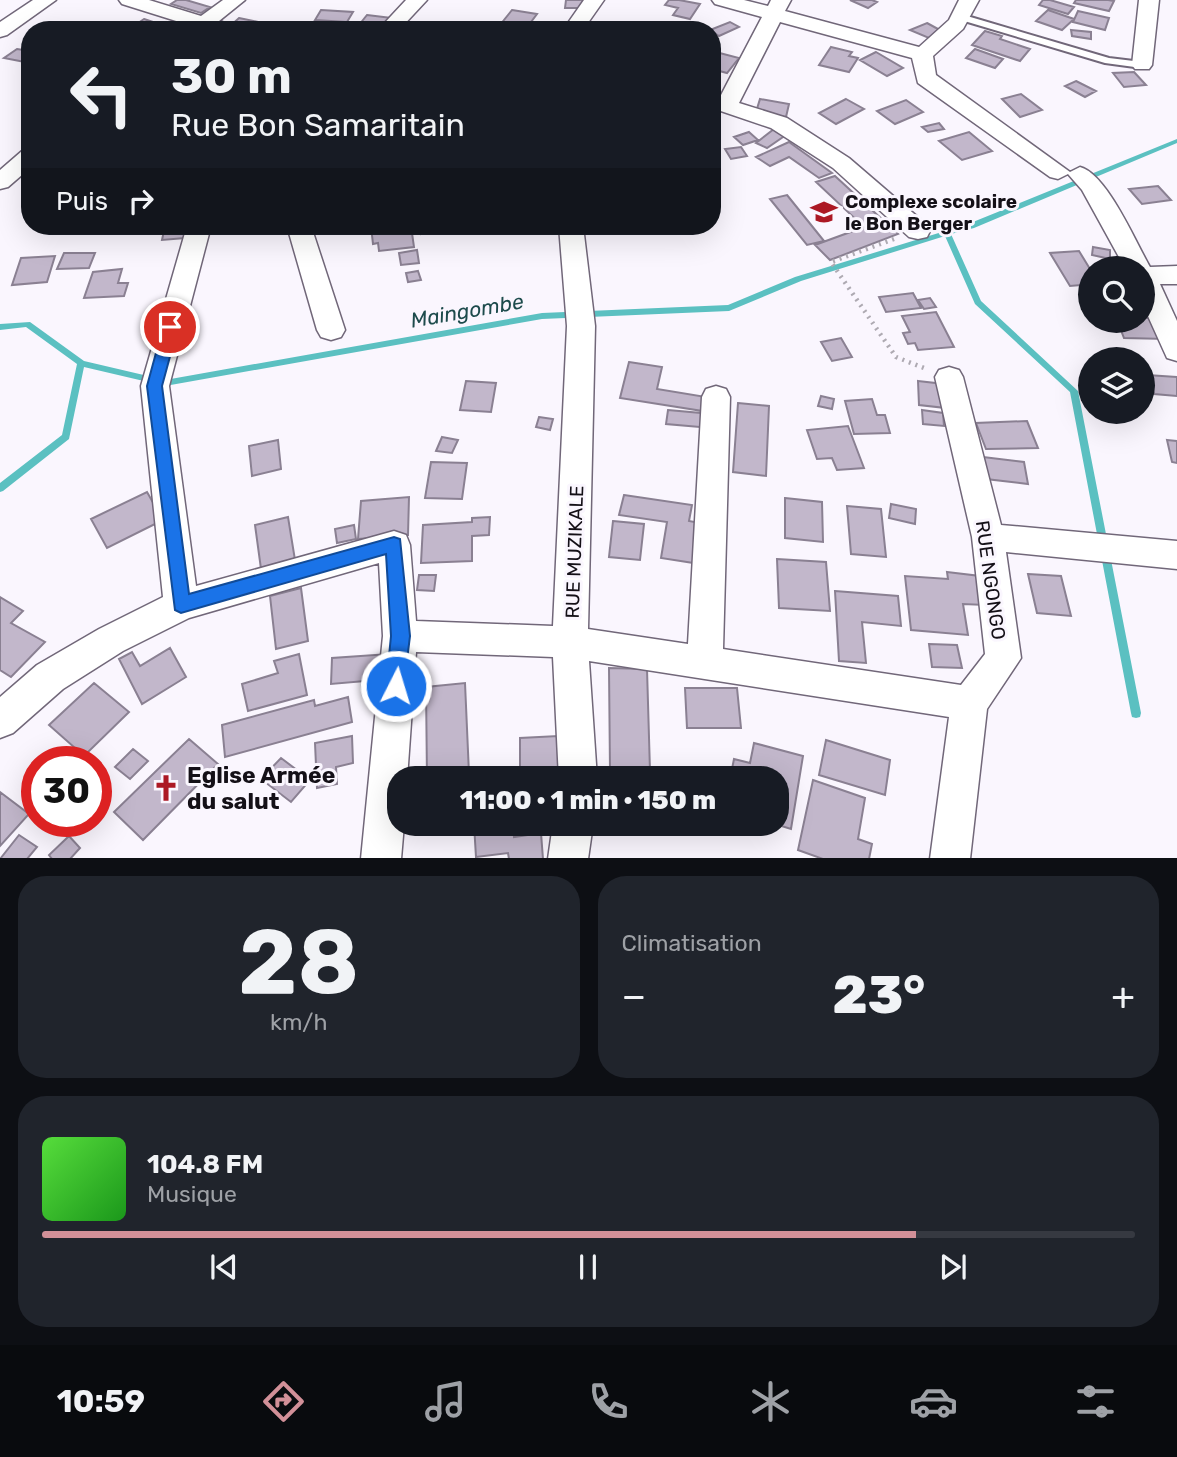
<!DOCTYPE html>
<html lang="fr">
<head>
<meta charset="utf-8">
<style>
	body { margin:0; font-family:Rubik,sans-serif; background:#20242c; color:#f1f3f6; height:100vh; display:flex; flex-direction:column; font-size:26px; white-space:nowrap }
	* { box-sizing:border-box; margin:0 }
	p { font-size:23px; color:#9ea1a6 }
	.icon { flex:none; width:38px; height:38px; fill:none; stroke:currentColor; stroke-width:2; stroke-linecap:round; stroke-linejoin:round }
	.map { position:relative; height:858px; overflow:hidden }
	.sheet { display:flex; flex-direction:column; gap:18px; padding:18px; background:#0d0f14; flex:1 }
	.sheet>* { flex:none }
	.top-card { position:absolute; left:21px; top:21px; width:700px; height:214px; border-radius:28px; box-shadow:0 7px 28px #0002; background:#171b24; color:#f1f3f6; overflow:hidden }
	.fabs { position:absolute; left:1078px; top:256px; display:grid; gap:14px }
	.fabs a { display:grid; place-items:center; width:77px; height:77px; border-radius:50%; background:#171b24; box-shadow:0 7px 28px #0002; font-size:35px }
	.speed { position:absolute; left:21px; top:746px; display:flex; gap:14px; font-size:35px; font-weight:700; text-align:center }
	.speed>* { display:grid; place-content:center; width:91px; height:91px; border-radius:50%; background:#171b24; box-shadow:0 7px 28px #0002; line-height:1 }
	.speed .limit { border:10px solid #d22; background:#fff; color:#111 }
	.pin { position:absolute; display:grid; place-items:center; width:60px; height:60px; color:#fff; margin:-30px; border:4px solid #fff; border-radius:50%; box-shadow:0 2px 7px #0007 }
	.me { position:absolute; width:77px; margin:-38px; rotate:5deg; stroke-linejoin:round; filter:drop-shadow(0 0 5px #0008) }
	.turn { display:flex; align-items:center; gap:24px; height:147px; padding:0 35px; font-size:32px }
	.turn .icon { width:91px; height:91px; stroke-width:2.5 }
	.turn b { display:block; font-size:49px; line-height:60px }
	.then { display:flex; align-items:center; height:66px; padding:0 35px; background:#0003; gap:14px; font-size:26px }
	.big { font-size:52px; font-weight:800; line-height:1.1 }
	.sheet .card { flex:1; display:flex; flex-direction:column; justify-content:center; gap:10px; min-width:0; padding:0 24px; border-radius:28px; background:#20242c }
	.sheet .dial { align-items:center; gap:0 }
	.dial b { font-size:91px; line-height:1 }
	.song { display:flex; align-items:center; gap:21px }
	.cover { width:84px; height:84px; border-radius:10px; background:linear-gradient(135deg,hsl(110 70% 55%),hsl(120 70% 35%)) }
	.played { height:7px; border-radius:4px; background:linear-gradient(90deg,#d29098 80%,#363941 80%) }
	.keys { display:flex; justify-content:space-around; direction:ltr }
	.heat { display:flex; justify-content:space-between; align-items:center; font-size:38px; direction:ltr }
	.sheet .tiles { flex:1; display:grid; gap:18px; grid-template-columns:1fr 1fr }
	.card:last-child { grid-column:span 2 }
	.trip { position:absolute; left:387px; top:766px; width:402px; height:70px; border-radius:28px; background:#171b24; box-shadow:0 7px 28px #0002; font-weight:800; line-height:70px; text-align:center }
	.tabs { display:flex; height:112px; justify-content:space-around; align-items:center; background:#090b0e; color:#9ea1a6 }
	.tabs .icon { width:49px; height:49px }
	.tabs .active { color:#d29098 }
	.tabs b { font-size:32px; color:#f1f3f6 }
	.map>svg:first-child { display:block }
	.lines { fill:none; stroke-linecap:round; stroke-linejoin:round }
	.stream { fill:#5bc0c1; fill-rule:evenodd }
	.building { fill:#c2b7cb; stroke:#8a8092; stroke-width:2 }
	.lane-casing { stroke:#716779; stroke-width:4 }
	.street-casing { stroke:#716779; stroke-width:3 }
	.path { stroke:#aeaab2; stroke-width:4.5; stroke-dasharray:2 5; stroke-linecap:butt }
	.lane { fill:#fff; fill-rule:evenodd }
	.street { fill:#fff; fill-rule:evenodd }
	.route { fill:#1a73e8; stroke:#114b97; stroke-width:2 }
	.labels { text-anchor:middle; stroke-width:6; stroke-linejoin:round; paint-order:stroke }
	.poi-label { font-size:19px; font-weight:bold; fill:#141017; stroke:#faf6fe; text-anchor:start }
	.street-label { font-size:19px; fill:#141017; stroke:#faf6fe }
	.water-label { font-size:21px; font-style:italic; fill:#1d4b4c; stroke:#faf6fe }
	.near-poi-label { font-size:23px; font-weight:bold; fill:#141017; stroke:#faf6fe; text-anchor:start }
</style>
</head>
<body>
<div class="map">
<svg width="1177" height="859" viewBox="0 0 1177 859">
	<rect width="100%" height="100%" fill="#faf6fe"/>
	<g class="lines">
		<path class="stream" d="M1177,139V143L974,228L951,234L981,301L1078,391L1141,713L1140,717L1136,718L1132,717L1131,713L1070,392L975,304L945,236L801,281L729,311L542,319L165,386L84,367L69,439L3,491L0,492V483L62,435L77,364L26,327L0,330V324L30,322L84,361L165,380L542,313L728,305L795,277L968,224Z"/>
	</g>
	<path class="building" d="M177,0H186L210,7L201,13L171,4Z
		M566,0H590L589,8H565Z
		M669,0H679L700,4L690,19L673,15L678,8L665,5Z
		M850,0H872L877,2L868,8Z
		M1043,0H1050L1074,7L1068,14L1039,5Z
		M1076,0H1108L1114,1L1109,11L1074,3Z
		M321,10L353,12L347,22L315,20Z
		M512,10L537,14L525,30H496Z
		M1048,10L1074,19L1062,30L1036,21Z
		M1078,11L1109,18L1105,30L1073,22Z
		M367,15L392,18L384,30H355Z
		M239,18L263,23L256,30L228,28Z
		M144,19L174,29L128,30Z
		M730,22L739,27L719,36L710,30Z
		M927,23L949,35L936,41L910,30Z
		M1071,30L1091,32V39L1072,36Z
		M985,31L1002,36L1000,39L1030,49L1020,61L972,45Z
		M831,47L852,52L849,56L858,58L849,72L819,65Z
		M17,49L30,51V63L4,58Z
		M975,49L1003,59L995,68L966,58Z
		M712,51L739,58L727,73L712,69Z
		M876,52L903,68L887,76L860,60Z
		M1134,72L1146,85L1124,87L1113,73Z
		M1076,81L1096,91L1085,97L1065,86Z
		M1021,94L1042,110L1020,117L1002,99Z
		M760,99L789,104L786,117L756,112Z
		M846,99L864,109L836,124L819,113Z
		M906,100L923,112L895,124L877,111Z
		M939,123L944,129L928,132L922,127Z
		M774,129L786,135L767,148L756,143Z
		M749,132L758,140L743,145L734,137Z
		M969,132L992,151L962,160L939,141Z
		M789,142L832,173L819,178L789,157L770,166L756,157Z
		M741,147L747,156L731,159L725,149Z
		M835,176L898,234L830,260L815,245L864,227L816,182Z
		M1158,186L1171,200L1142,204L1129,189Z
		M787,195L824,241L807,245L770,199Z
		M165,226H187L185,238L162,240Z
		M371,226H411L414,247L379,251L378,243L373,244Z
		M418,226H441L443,229L421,234Z
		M1093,247L1110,250V259L1092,255Z
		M417,250L419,263L401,265L399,253Z
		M1079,251L1090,269V294L1087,295L1081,285L1070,286L1050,253Z
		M64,253H95L89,268L57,269Z
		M55,256L47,282L12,285L21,258Z
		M122,269L118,283H128L124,296L84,298L93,272Z
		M418,271L421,280L408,282L406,273Z
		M913,293L921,308L886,312L879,297Z
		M930,298L936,307L924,309L918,300Z
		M936,312L954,347L918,350L915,343L908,344L903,333L910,332L902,316Z
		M1143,318H1158L1167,339L1124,338L1117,320H1143Z
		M841,338L852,357L832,361L821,342Z
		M629,362L662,367L657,389L712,398L709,412L620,398Z
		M1147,375L1177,377V396L1154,394Z
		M466,381L496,383L491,412L460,410Z
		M918,381L944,384L946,408L919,405Z
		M821,396L834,399L832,409L818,406Z
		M872,399L877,415H885L890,433L854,434L845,401Z
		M738,403L769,406L766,476L733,472Z
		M668,410L712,414L711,428L666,424Z
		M922,410L943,413L944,426L923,424Z
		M539,417L553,419L550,430L536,427Z
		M1027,421L1038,448L986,449L976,423Z
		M848,426L864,468L837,470L832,458L817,459L807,430Z
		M442,437L458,440L452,453L436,451Z
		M278,440L281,469L252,476L249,446Z
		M1167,440L1177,441V463L1172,462Z
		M983,457L1024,462L1028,484L986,479Z
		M431,462L467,463L462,499L425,498Z
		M147,492L163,520L107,548L91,519Z
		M624,495L692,505L689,521L705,524L700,564L661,558L667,522L619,515Z
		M409,497L408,535L358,539L361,501Z
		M785,498L822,502L823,542L785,538Z
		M891,504L916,509L915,524L889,518Z
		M847,506L881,509L886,557L851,554Z
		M288,517L295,560L261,569L255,525Z
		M490,517L489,535L472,536V561L421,563L423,525L472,522V518Z
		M613,521L644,524L640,560L609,557Z
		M354,525L356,539L337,543L335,529Z
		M777,559L826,562L830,611L779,608Z
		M947,572L980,576L985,605L963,604L968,635L911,630L905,576L948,579Z
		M1028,574L1061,576L1071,616L1037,613Z
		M419,575H436L434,591L417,590Z
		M301,588L308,641L276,649L270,596Z
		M835,591L898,596L901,626L862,622L866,663L839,661Z
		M0,597L23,611L11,623L45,642L11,677L0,670Z
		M929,644L957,645L962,668L932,667Z
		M170,648L186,677L142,704L119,659L132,652L140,666Z
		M299,654L307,695L248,711L242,684L278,673L274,661Z
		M389,654L388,679L331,684L332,658Z
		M609,668L647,669L650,771H610Z
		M94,683L129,712L84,756L49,725Z
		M465,683L469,774L427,779L426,687Z
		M685,688H737L741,728H687Z
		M348,697L352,722L225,757L222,725L314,700L315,706Z
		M352,736L353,763L336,767L337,784L317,788L315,743Z
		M558,736L559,779H520V738Z
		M189,739L218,764L143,840L114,812Z
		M826,740L890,760L885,795L819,775Z
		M754,743L803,756L791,829L775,824L777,779H730L734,759L750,763Z
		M133,749L148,761L130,779L115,767Z
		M281,758L310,780L291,802L261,779Z
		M813,780L865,798L858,839L872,844L869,859H823L798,850Z
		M0,792L29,814L0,846Z
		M474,824H513L514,837L541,833L543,859H509L508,853L476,857Z
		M19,835L37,847L27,859H0Z
		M69,836L80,848L70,859H52L49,855Z"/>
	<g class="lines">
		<defs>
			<path id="lane" d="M961,16H967L1109,58L1142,62L1147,65L1142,68L1105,63L961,20Z"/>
			<path id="street" d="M33,0H56L7,35L0,37V22Z
				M119,0H149L201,16L223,0H245L219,21L234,26L237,30H185L189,25L122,4Z
				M406,0H427L399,30H378Z
				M584,0H604L583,30H563Z
				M712,0H744L768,6L771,0H791L785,11L919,47L949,20L959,0H979L963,29L933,56L936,75L1070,172L1080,167C1107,174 1136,243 1150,267L1177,266V284H1160L1177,321V361L1167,358L1143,305V268H1125L1082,190L1068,174L1058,179L1050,177L918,83L912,58L780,22L739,103L787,118L849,158L927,225L930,231L927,237L918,239L909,237L833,168L771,128L712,108V95L720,97L762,17L715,4Z
				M1139,0H1159L1152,65L1149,69H1135L1132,65Z
				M30,149V168L8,187L0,189V170L22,151Z
				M187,226H211L169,386L196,586L394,531L406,535L410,545L416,621L553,626L567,326L559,226H583L595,326L588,629L688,644L702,397L706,389L716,386L726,389L730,397L723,649L961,685L985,654L972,537L935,377L939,370L949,367L959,370L963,377L1001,525L1177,541V569L1006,552L1021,658L987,709L970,859H930L949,717L589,661L597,779H559L553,657L416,652L407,779H399V824H404L401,859H361L383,636L379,563L189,618L123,651L63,689L13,733L0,738V697L37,665L99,629L163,597L141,386Z
				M287,226H311L345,330L341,337L331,340L321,337L317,330Z
				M553,824H593L588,859H548Z"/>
		</defs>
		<use href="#lane" class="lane-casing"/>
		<use href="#street" class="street-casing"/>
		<path class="path" d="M894,239L831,262L896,357L924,368"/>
		<use href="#lane" class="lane"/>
		<use href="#street" class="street"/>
	</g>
	<path class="route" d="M170,322L178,327L162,386L189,594L394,537L400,539L410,636L403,692L396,695L389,692L386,686L391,636L386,554L181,613L175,610L147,386L163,327Z"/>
	<defs>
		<symbol id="school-bare" viewBox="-9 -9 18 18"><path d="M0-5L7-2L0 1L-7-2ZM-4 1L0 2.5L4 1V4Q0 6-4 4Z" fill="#ac1824" stroke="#faf6fe" stroke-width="2.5" paint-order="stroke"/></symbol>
		<symbol id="church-bare" viewBox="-9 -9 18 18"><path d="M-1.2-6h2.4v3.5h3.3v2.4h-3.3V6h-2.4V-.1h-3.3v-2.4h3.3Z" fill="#ac1824" stroke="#faf6fe" stroke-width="2.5" paint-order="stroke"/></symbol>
	</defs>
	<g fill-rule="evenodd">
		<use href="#school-bare" x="805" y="193" width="38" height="38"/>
		<use href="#church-bare" x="147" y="769" width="38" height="38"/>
	</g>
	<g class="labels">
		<g class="poi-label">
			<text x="845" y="208">Complexe scolaire<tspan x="845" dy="22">le Bon Berger</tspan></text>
		</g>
		<g class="street-label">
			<text transform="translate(574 552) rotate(-88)" y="7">RUE MUZIKALE</text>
			<text transform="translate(991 580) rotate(82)" y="7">RUE NGONGO</text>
		</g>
		<g class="water-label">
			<text transform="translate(467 311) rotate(-10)" y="7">Maingombe</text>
		</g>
		<g class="near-poi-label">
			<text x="187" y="783">Eglise Armée<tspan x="187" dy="26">du salut</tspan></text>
		</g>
	</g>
</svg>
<div class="fabs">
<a><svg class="icon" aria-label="search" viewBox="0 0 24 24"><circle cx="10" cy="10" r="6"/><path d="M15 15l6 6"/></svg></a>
<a><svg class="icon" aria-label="layers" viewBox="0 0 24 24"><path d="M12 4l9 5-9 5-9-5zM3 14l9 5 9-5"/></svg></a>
</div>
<div class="speed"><div class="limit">30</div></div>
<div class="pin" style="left:170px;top:327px;background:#d93025"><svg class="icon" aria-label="arrive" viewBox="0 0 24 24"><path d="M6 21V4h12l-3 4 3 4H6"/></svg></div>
<svg class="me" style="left:396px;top:686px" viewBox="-20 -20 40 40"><circle r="17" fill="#1a73e8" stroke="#fff" stroke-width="3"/><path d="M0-11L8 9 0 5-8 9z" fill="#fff"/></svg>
<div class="trip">11:00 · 1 min · 150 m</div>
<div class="top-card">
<div class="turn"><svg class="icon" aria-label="left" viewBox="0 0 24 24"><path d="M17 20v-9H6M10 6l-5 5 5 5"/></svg><div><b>30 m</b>Rue Bon Samaritain</div></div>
<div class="then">Puis<svg class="icon" aria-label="right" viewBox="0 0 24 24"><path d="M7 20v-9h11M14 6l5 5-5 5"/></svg></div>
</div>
</div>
<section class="sheet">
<div class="tiles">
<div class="card dial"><b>28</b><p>km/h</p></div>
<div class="card"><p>Climatisation</p>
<div class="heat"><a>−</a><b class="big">23°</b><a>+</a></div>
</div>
<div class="card">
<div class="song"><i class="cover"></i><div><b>104.8 FM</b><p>Musique</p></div></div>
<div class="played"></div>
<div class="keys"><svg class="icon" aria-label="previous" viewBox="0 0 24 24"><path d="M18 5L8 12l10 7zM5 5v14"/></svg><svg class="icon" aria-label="pause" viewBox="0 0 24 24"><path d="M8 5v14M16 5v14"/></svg><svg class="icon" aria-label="next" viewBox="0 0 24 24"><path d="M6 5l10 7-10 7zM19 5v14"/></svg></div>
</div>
</div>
</section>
<nav class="tabs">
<b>10:59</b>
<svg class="icon active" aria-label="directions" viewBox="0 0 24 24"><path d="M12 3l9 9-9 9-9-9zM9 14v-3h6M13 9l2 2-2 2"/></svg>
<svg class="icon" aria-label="music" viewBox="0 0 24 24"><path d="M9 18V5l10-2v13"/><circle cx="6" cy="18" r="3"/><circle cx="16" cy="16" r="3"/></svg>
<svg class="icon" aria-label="phone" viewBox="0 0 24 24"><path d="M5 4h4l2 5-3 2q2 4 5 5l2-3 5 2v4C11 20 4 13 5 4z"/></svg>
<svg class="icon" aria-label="climate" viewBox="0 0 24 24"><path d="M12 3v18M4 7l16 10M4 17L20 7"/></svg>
<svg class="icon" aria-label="car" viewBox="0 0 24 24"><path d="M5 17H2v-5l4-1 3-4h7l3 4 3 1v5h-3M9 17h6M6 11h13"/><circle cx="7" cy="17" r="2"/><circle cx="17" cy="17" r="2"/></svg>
<svg class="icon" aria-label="filters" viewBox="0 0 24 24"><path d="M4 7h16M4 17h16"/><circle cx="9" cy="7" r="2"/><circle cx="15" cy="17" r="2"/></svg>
</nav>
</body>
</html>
